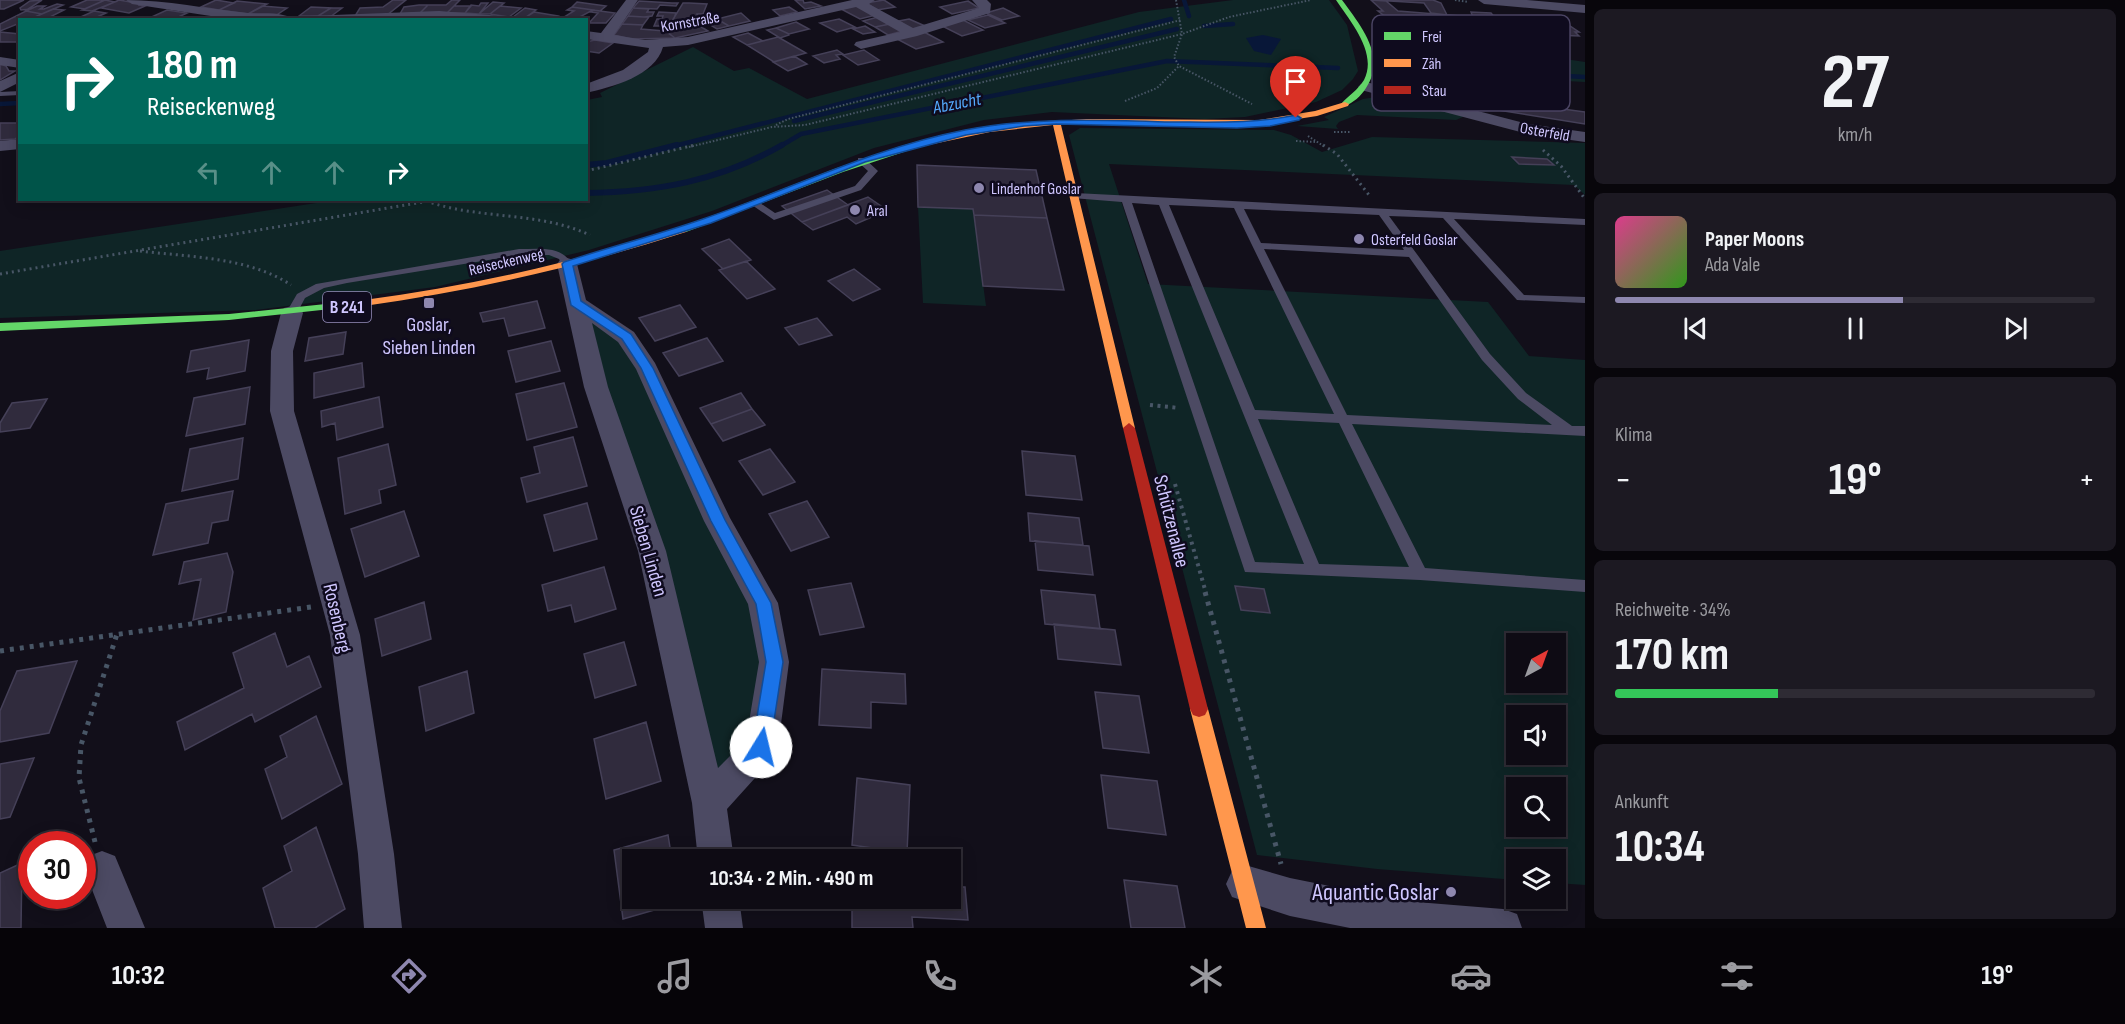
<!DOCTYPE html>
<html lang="de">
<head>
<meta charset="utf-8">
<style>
	body { margin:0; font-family:"Sofia Sans Condensed",sans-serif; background:#1c1922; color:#f1f3f6; height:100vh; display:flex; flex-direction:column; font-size:22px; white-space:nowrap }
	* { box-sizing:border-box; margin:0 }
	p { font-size:20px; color:#9b9ba0 }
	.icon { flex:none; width:33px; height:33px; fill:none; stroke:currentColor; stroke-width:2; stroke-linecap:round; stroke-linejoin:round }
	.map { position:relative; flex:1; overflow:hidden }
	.details { display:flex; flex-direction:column; gap:9px; padding:9px; background:#08060b; width:540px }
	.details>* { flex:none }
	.top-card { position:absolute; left:18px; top:18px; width:570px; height:183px; border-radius:0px; box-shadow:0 3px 15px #0003,0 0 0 2px #2e2b34; background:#00695c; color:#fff; overflow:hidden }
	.needle { width:39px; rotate:41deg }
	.tools { position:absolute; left:1506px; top:633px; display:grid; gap:12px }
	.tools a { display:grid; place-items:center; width:60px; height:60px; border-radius:0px; background:#0e0b14; box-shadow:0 3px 15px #0003,0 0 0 2px #2e2b34; font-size:30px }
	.speed { position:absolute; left:18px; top:831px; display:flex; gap:12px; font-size:30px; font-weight:700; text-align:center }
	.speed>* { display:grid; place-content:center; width:78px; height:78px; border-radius:50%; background:#0e0b14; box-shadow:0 3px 15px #0003,0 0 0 2px #2e2b34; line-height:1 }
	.speed .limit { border:9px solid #d22; background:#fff; color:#111 }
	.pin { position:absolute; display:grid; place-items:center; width:51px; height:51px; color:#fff; margin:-62px -26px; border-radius:50% 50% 50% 0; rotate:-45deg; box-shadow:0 0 6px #0007 }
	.pin .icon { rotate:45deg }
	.me { position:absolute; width:66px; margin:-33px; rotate:9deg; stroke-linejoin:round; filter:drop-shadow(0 0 4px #0008) }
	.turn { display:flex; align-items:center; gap:21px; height:126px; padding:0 30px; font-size:27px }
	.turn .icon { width:78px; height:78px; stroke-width:2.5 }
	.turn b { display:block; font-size:42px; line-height:51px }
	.lanes { display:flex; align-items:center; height:57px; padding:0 30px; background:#0003; justify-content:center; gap:30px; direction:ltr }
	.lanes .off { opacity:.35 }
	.big { font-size:45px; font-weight:700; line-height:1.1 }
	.details .card { flex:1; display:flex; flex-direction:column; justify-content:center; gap:9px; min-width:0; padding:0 21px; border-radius:9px; background:#1c1922 }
	.details .dial { align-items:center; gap:0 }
	.dial b { font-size:78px; line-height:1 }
	.song { display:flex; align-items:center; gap:18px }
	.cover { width:72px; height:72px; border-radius:9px; background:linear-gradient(135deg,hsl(330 70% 55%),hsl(110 70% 35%)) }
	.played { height:6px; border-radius:3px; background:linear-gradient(90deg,#8e87af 60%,#2e2b34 60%) }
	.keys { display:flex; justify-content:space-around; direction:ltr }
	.heat { display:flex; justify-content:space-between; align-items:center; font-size:33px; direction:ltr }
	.charge { height:9px; border-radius:4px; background:linear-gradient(90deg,#34c759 34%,#2e2b34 0) }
	.trip { position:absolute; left:622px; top:849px; width:339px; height:60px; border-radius:0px; background:#0e0b14; box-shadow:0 3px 15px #0003,0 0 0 2px #2e2b34; font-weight:700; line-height:60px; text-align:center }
	.menu { display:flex; height:96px; justify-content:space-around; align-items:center; background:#060408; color:#9b9ba0 }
	.menu .icon { width:42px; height:42px }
	.menu .selected { color:#8e87af }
	.menu b { font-size:27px; color:#f1f3f6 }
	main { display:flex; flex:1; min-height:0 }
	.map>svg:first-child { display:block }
	.green { fill:#0f2526; fill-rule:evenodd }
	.water { fill:#081738 }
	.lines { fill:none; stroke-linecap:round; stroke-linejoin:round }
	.stream-far1 { stroke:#081738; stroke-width:4.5 }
	.stream { stroke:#081738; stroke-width:6 }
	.building { fill:#302b3d; stroke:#454058; stroke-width:1.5 }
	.path-far3 { stroke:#485666; stroke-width:2; stroke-dasharray:1.5 2; stroke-linecap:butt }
	.path-far2 { stroke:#485666; stroke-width:3; stroke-dasharray:2 4; stroke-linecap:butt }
	.path-far1 { stroke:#485666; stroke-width:4; stroke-dasharray:3 4.5; stroke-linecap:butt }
	.path { stroke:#485666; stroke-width:5; stroke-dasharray:4 6; stroke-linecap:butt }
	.lane { fill:#4c4a63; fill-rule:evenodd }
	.street { fill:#4c4a63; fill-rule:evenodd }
	.fast { fill:#63d668; fill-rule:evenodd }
	.slow { fill:#ff974d; fill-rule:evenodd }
	.jam { fill:#b3261e; fill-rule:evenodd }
	.route { fill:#1a73e8; stroke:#114b97; stroke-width:1.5 }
	.poi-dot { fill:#8e87af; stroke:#0f0b1e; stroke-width:2 }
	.labels { text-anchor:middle; stroke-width:5; stroke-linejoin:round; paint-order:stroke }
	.far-street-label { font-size:16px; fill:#d0c7ff; stroke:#0f0b1e }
	.far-poi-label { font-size:16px; fill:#d0c7ff; stroke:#0f0b1e; text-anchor:start }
	.far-water-label { font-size:18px; font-style:italic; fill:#55abff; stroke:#0f0b1e }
	.shield { fill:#0f0b1e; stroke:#968fbc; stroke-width:1.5 }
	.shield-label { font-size:18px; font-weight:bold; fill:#d0c7ff }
	.poi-label { font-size:20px; fill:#d0c7ff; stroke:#0f0b1e }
	.street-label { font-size:20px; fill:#d0c7ff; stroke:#0f0b1e }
	.near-poi-label { font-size:24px; fill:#d0c7ff; stroke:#0f0b1e; text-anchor:end }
	.key { fill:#0f0b1e; stroke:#494362; stroke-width:1.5 }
	.key-label { font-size:16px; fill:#d0c7ff }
</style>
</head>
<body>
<main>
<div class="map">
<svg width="1585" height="928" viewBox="0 0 1585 928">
	<rect width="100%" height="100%" fill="#120f1a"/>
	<path class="green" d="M1233,0H1329L1347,25L1358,71L1353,79L1342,90L1316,102L1245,117L1205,119L1052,112L984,120L874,148L712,211L589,250L435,287L256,310L0,318V251L336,200H586L587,100L602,97L600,93L693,47L734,71L749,68L807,99L1139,12Z
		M1383,46L1530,62L1565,59L1585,62V82L1394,72L1420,98C1400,92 1380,93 1383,68L1391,66Z
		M1376,97L1396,99L1465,116L1456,120L1357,115L1339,122L1336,126L1338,129L1297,126L1329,120L1324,117L1363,99Z
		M1080,128L1274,130L1291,135L1322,152L1372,137L1585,143V195L1574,185L1109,164L1148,284L1488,302L1529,356L1585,360V885L1556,883V860H1516V880L1377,869L1257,855L1069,135ZM1516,644H1556V682H1516ZM1516,716H1556V754H1516ZM1516,788H1556V826H1516Z
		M918,207L973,209L986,306L923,303Z
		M575,302L626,337L763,603L761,747L709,803Z"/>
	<path class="water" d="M1263,35L1281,39L1271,55L1254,51L1246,38Z"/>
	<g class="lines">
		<path class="stream-far1" d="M1184,0L1189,16
			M1204,26L1233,24
			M1391,67L1585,77
			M0,104L20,103
			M794,121L1177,29
			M671,147L1171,19
			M779,147L801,134L1167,61L1338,68"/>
		<path class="stream" d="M586,165L607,163L677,145
			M586,193C656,192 720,181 782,145"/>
	</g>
	<path class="building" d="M0,0H24L4,9H0Z
		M42,0L28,9H31L21,10L20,8L30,1Z
		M87,0H105L85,9L71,7Z
		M105,0L115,2L92,11L82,10Z
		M119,0L142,4L138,5L145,6L129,13L101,8Z
		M216,0L234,3L219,10L201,7Z
		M393,0H406L387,15L355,16L360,8L383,7Z
		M452,0H460L447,13H420L428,5H446Z
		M803,0L804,3L811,2L821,6L805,9L795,0Z
		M884,0L895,7L877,10L866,3Z
		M1371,0L1386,1L1398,11L1473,17L1471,12L1491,13L1502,26H1498L1509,40L1545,53L1540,60L1479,54L1462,46L1468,40L1478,41L1466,23L1414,19L1416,21H1409L1433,46L1416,48L1403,37H1405L1393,24H1395L1378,11H1383Z
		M1372,0H1433L1441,3L1447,15L1431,13L1424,3Z
		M237,1L267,4L248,14L219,10Z
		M639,1L672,3H678L676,6L660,5L657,9L633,8Z
		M968,1L979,8L952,14L940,7Z
		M493,2L504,3L490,14H479Z
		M577,2L606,6L600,11L572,7Z
		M481,3H488L479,14L465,13L471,5L479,6Z
		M683,3H689L707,4L703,14H697L698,21H672Z
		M57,4L63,5L42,14L26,11L37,6H45L40,9H44Z
		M419,5H428L420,13L400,14L404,7Z
		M857,5L876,15L860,19L841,9Z
		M262,6L287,8L275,16L248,14Z
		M454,6H471L465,13H447Z
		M500,6L521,8L509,17L490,14Z
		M311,7L331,8L318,16H299Z
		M572,7L593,10L576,19L564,17L574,11L567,10Z
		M789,7L797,12L780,16L773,10Z
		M331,8H342L330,17L318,16Z
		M525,8L536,10L523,19L513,17Z
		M633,8L649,9L647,12H654L652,16L644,17L628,16Z
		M1003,8L1019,16L1002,20L986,13Z
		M53,9L64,10L44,20H28Z
		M167,10L187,13L174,19L161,17L145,20Z
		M593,10L600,11L615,13L606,23H589L598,13L591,12Z
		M26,11L42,14L28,20H20V23L0,31V24Z
		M94,11L106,13L97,17L114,20H74Z
		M534,12L558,16L552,20L523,19Z
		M659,12L676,13L671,26H654L657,19H662L663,16H657Z
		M741,13L750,21L729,26L717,19Z
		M988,15L1005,23L985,28L968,20Z
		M628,16L644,17H649L643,25L622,24Z
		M878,17L890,24L875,27L863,21Z
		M717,19L729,26L717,29L707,23L710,22L708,21Z
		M839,19L855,27L837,32L820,23Z
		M909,19L925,26L912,30L899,21Z
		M1510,19L1570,26L1579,32H1575L1579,36L1522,34L1507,31L1498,26H1502L1497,20Z
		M963,20L983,30L962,36L942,26Z
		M796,22L809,29L789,34L776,28Z
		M622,24L643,25L641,29L665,31L675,38L631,39L614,35Z
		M890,24L903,31L888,35L875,27Z
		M698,25L708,31L675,38L666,31L672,30L671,26H682V28Z
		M865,26L875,32L863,34L853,29Z
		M776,28L789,34V35L780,38L767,30Z
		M0,32L20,34V42H0Z
		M924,32L943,42L916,49L897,39Z
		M748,33L763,41L747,45L733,37Z
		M778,37L806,53L774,62L747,45Z
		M595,40L613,43L599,53L586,51V42Z
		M837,50L843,54L836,55L840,59L824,63L813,56Z
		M864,50L879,60L858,65L843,55Z
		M794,56L807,64L788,71L773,62Z
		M0,64L6,66L9,71H15L0,80Z
		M1424,75L1464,90L1497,98L1505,96L1513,98L1518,103L1585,112V124L1498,110L1446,97L1406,82Z
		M0,123H20V136L15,139L0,140Z
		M1512,157L1547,159L1554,165L1519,164Z
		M917,165L1036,170L1047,218L974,215L973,209L918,207Z
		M827,190L848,205L802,222L782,206Z
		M868,197L884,208L870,213L874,216L856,224L847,217L813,230L802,222Z
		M974,215L1047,218L1064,290L983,286Z
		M729,239L751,260L723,269L702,249Z
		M746,261L775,289L747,299L719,270Z
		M854,269L880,289L853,301L828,281Z
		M537,301L545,328L509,336L504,318L483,322L480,313Z
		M680,305L696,327L655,341L639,318Z
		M817,318L832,335L799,345L785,328Z
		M346,332L343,354L305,361L309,338Z
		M707,338L723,361L679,376L663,353Z
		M249,340L245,371L207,379L209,368L187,372L191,351Z
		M551,341L560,371L516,382L508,351Z
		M362,363L364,387L314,398V373Z
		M564,383L577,427L527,440L516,394Z
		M250,387L245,424L186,436L194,398Z
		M741,393L752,409L711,424L700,408Z
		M379,397L383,427L337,440L335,423L322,427L321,411Z
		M47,399L30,428L0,432V423L12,403Z
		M752,409L765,425L723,441L711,424Z
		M573,437L587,486L527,502L521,478L540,473L534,447Z
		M243,438L238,479L182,491L190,449Z
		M388,444L396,485L379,490L381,503L345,514L338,458Z
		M770,449L795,482L763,495L739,461Z
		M1022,451L1075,456L1082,500L1026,495Z
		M233,491L228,520L212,523L208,543L153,555L166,504Z
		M807,501L829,537L791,551L769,514Z
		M587,503L597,539L554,551L544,515Z
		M404,511L419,556L365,577L351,529Z
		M1028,513L1079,518L1083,545L1030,541Z
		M1035,541L1089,546L1093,575L1038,570Z
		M227,553L233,572L226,612L193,620L201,579L179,584L184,562Z
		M604,567L616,609L575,622L571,605L548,611L542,585Z
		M851,583L864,627L820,635L808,590Z
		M1235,586L1264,589L1270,613L1241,610Z
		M1041,590L1095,595L1100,629L1045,624Z
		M424,602L431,639L382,656L375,619Z
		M1054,624L1115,630L1121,665L1058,659Z
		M275,633L287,667L309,656L321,687L255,722L252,714L185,750L177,722L244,688L233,653Z
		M624,642L636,685L595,698L584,654Z
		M77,661L49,733L0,742V711L17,671Z
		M822,669L905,674L906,704L871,702V728L819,725Z
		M467,671L474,713L426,731L419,687Z
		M1095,692L1139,696L1149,753L1103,748Z
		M316,716L342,784L282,819L265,769L287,757L280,736Z
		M646,722L661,781L606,799L594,739Z
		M34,758L10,817L0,819V764Z
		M1101,775L1157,781L1166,835L1108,828Z
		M857,778L910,785L907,853L852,845Z
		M316,827L345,909L315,928H275L263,888L292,871L284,846Z
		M668,835L672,860H633V898H679V903L623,919L614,850Z
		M22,863L21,928H0V873Z
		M1124,880L1177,886L1185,928H1131Z
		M951,887H965L968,920L912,917L913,928H852V898H951Z"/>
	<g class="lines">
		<path class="path-far3" d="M1176,0L1182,34L1174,57L1179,66L1252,104
			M1455,0L1468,2
			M1125,101L1157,88L1179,66
			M776,125L788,119L1181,20
			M1334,132H1351
			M1308,136L1325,147
			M1296,141L1316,142
			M689,147L772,127L805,125L1182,34L1229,17L1311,0"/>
		<path class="path-far2" d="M1323,145L1337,154L1369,195
			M1543,150L1561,166L1585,199
			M586,171L695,145
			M426,201C480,220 538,211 590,235
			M140,251C189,257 249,257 291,285
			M0,274L435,200"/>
		<path class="path-far1" d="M1150,405L1179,408
			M1175,484L1206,593"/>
		<path class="path" d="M1205,592L1281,864
			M0,651L311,607
			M95,842L79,778L81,745L117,634"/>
		<path class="lane" d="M20,91V95L0,96V92Z
			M858,158H864L878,171L861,190L774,220L749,203L757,201L775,213L855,186L868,171L858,162Z
			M1075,193L1585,219V225L1454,219L1524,295L1585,297V303L1517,300L1443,218L1389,216L1490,354L1526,393L1572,426H1585V436L1352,424L1425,568L1585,580V592L1420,580L1245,572L1122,202L1072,198L1070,196ZM1132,203L1159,205L1304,564L1255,562ZM1169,205L1234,208L1334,414L1255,410ZM1244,209L1379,215L1404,250L1261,243ZM1264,249L1409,257L1482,360L1518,399L1552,425L1347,415ZM1258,419L1339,423L1409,567L1319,564Z
			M519,249C539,249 561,245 572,264L567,267L563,266L559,259L549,255H519L347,283L324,288L305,298L296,315L292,316L286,313L297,294L316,284Z"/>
		<path class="street" d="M126,0C167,0 207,9 248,13C261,14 284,11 294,20H237L132,4Z
			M626,0H638L614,35L645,40L688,37L852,0H875L869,4L913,28L979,8L972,0H987L991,4L990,13L917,36L861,49L854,45L856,42L900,32L856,7L688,45L663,47C655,76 612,87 586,93V84L623,70L648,52L649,48L586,39V31L601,33Z
			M1478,0H1527L1585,5V13L1484,4Z
			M439,11L502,16L508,20H301L307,16Z
			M0,57L20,60V68L0,65Z
			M20,72V82L0,92V81Z
			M1366,82L1528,124L1585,132V142L1528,134L1361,90L1358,87L1361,84Z
			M20,139V149L0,151V141Z
			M567,258L574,260L577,264L586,300L634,332L655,363L730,518L778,603L789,662L778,747L773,758L727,809L734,860H698L692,803L638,551L584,387L557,264L560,260ZM592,323L618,342L636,369L704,521L748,604L759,662L746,740L718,768L666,551L608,387Z
			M292,306L300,308L303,313L293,351L294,411L360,635L394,854L402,928H364L358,854L330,635L270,411L271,351L281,313L284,308Z
			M102,851L115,856L145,928H107L84,869L89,856Z
			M1245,865L1290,878L1404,901L1503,909L1517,914L1522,928H1350L1290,916L1232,897L1226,884L1232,871Z
			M701,898H739L743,928H705Z"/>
		<path class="fast" d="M1336,0H1342C1361,26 1387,57 1366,88C1361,96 1353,103 1345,106L1341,104C1348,96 1358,90 1364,80C1378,53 1350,21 1336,0Z
			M919,141L923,144L922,146L843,172L686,232H678L677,230L837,168Z
			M364,300L370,303L368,305L229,320L0,331V323L229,314Z"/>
		<path class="slow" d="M1345,102L1349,104L1348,106L1317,116L1259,125H1061L1135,428L1129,433L1123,428L1053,125L990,132L919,147L915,144L943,136L1014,124L1086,119L1259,120L1315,111Z
			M682,227L687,230L686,232C580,266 474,291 364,306L358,303L364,300C431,291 497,279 563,262C603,251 642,237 682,227Z
			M1199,701L1205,703L1208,709L1266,928H1246L1190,709L1193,703Z"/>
		<path class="jam" d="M1129,423L1135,428L1208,709L1205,715L1199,717L1193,715L1190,709L1123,428Z"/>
	</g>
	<path class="route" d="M1296,115L1301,118L1299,120L1270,126L1237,128L1056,124L1024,126L966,135L865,162L711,223L573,266L581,301L631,334L653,368L725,520L771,603L783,662L770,747L767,753L761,756L754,753L752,747L766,662L756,604L711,521L641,368L622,339L571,305L562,264L564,262C610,247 657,235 703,219C791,189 873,148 965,130C1033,117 1101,120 1170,122C1213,122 1254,124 1296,115Z"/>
	<g class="poi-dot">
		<circle cx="979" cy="188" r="6"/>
		<circle cx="855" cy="210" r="6"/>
		<circle cx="1359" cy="239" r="6"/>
		<rect x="423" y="297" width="12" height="12" rx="3"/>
		<circle cx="1451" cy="892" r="6"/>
	</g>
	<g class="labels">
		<g class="far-street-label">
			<text transform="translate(690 21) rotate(-10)" y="6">Kornstraße</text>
			<text transform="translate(1545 131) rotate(10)" y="6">Osterfeld</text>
			<text transform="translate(506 261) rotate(-13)" y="6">Reiseckenweg</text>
		</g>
		<g class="far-poi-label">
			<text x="991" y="194">Lindenhof Goslar</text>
			<text x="867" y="216">Aral</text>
			<text x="1371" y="245">Osterfeld Goslar</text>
		</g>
		<g class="far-water-label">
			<text transform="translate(957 103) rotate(-11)" y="6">Abzucht</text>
		</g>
		<rect class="shield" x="323" y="292" width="48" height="30" rx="4.5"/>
		<g class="shield-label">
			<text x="347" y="313">B 241</text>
		</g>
		<g class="poi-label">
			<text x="429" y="331">Goslar,<tspan x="429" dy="23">Sieben Linden</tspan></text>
		</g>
		<g class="street-label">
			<text transform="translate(1172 521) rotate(76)" y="7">Schützenallee</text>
			<text transform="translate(649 551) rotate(74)" y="7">Sieben Linden</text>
			<text transform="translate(338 618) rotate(77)" y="7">Rosenberg</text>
		</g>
		<g class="near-poi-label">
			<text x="1439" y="900">Aquantic Goslar</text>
		</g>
	</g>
	<rect x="1372" y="15" width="198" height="96" rx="9" class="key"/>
	<rect x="1384" y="32" width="27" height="8" fill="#63d668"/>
	<rect x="1384" y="59" width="27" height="8" fill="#ff974d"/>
	<rect x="1384" y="86" width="27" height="8" fill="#b3261e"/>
	<g class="key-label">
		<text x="1422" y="42">Frei</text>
		<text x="1422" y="69">Zäh</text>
		<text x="1422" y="96">Stau</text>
	</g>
</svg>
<div class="tools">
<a><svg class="needle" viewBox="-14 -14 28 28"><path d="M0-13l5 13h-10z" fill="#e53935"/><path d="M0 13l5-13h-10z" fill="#9b9ba0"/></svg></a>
<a><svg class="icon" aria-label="sound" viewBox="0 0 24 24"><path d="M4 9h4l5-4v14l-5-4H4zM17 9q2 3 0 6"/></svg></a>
<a><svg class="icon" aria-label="search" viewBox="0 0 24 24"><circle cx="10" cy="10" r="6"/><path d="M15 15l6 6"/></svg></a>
<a><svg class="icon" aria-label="layers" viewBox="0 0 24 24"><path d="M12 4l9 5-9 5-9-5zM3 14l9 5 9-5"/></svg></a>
</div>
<div class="speed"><div class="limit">30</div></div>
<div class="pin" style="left:1296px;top:118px;background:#d93025"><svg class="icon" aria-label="arrive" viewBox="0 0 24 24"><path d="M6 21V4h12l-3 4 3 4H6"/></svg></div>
<svg class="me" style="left:761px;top:747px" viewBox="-20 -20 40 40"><circle r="19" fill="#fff"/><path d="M0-13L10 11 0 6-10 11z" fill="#1a73e8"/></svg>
<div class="trip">10:34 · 2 Min. · 490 m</div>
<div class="top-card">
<div class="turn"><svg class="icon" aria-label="right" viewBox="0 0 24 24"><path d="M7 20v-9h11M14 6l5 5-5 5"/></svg><div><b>180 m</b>Reiseckenweg</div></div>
<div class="lanes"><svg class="icon off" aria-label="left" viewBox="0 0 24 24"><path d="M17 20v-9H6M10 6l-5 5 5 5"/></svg><svg class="icon off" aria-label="ahead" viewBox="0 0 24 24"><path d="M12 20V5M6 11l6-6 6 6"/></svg><svg class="icon off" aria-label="ahead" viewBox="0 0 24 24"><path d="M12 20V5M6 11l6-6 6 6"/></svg><svg class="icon" aria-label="right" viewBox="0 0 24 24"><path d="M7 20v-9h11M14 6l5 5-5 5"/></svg></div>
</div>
</div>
<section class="details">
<div class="card dial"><b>27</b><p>km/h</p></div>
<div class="card">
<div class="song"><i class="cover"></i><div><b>Paper Moons</b><p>Ada Vale</p></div></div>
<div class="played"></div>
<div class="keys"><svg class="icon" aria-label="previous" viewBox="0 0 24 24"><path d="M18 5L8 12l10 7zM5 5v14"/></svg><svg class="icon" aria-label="pause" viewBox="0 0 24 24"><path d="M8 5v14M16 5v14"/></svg><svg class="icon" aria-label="next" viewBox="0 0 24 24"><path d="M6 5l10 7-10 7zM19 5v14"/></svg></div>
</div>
<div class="card"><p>Klima</p>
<div class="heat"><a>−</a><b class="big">19°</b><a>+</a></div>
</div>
<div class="card"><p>Reichweite · 34%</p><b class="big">170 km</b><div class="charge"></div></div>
<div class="card"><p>Ankunft</p><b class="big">10:34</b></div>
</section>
</main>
<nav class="menu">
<b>10:32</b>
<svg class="icon selected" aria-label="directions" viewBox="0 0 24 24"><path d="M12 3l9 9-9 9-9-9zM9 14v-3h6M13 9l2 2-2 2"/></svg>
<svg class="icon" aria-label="music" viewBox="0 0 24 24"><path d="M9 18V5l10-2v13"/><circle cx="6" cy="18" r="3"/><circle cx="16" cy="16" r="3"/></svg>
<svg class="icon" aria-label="phone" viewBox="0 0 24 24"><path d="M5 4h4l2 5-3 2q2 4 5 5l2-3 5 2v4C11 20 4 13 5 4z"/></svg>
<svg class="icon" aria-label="climate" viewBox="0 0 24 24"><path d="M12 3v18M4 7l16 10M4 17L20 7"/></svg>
<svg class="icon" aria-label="car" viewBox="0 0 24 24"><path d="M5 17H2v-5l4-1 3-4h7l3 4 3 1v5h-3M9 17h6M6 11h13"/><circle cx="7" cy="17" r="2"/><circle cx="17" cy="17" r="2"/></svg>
<svg class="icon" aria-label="filters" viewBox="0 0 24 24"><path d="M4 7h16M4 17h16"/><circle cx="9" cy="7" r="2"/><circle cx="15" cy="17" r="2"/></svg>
<b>19°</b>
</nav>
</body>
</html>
